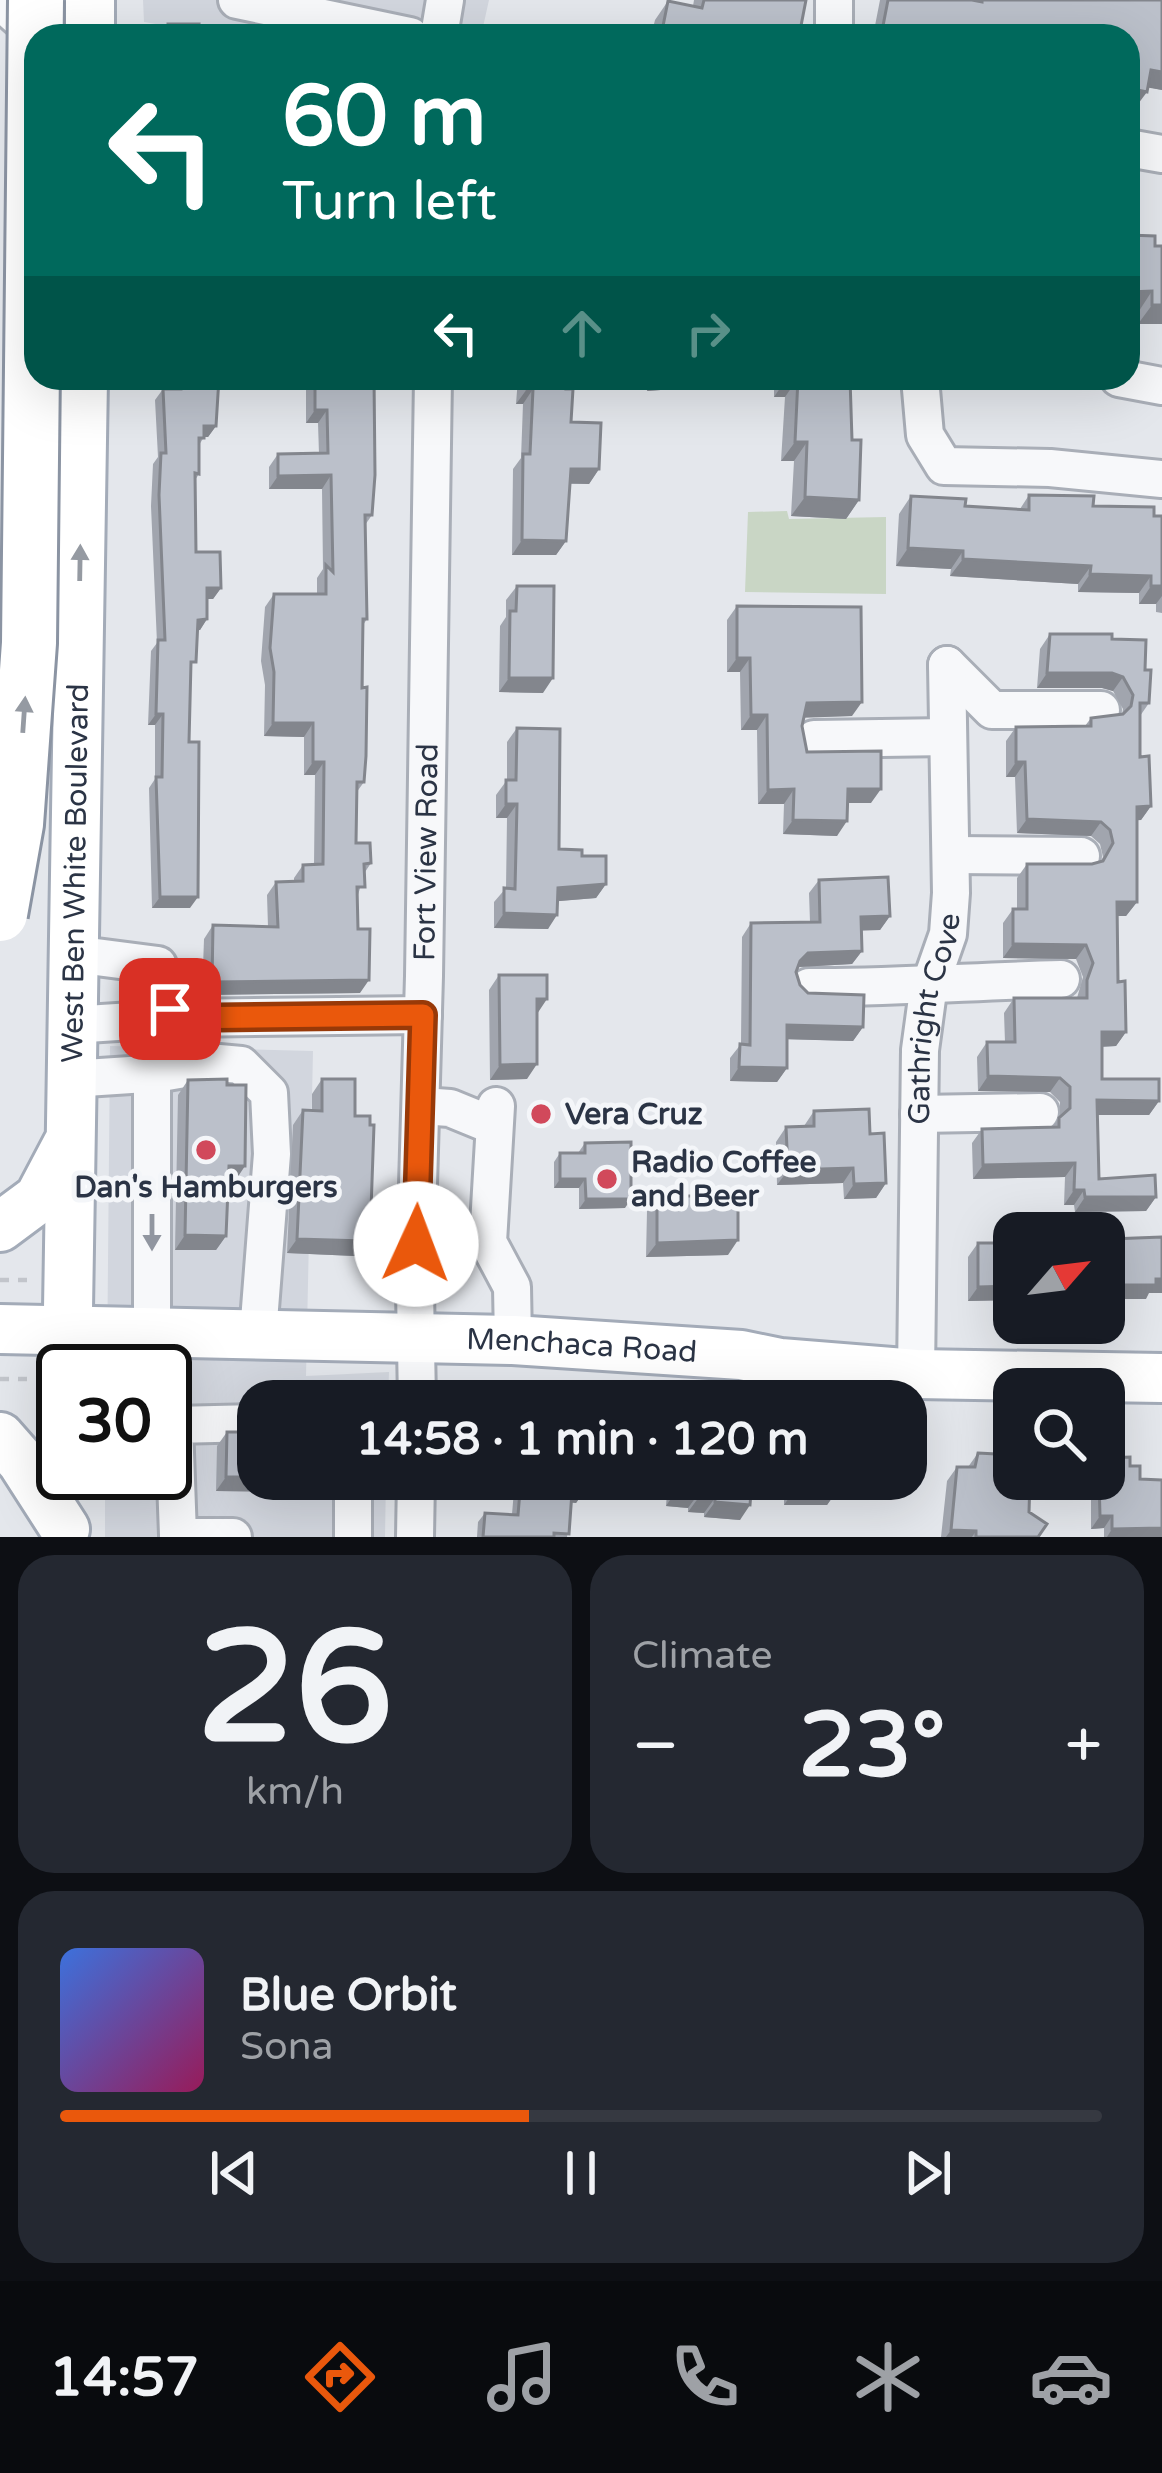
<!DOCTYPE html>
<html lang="en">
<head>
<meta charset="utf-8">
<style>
	body { margin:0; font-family:"Varela Round",sans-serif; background:#242831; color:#f1f3f6; height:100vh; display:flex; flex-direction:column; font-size:45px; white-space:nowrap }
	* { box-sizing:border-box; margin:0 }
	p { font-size:39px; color:#9ea1a6 }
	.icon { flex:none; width:66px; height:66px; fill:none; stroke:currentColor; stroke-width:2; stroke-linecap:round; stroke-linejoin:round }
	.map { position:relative; height:1537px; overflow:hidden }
	.side { display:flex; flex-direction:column; gap:18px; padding:18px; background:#0d0f14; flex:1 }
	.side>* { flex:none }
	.guide { position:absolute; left:24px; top:24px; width:1116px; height:366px; border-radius:36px; box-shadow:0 12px 48px #0002; background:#00695c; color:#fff; overflow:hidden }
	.needle { width:78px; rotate:62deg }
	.tools { position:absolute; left:993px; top:1212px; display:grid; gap:24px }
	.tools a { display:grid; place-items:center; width:132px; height:132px; border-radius:24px; background:#171b24; box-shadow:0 12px 48px #0002; font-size:60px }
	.speed { position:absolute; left:36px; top:1344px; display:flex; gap:24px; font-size:60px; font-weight:700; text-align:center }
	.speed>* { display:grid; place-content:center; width:156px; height:156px; border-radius:50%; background:#171b24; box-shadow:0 12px 48px #0002; line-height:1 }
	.speed .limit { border:6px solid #111; border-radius:18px; background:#fff; color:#111 }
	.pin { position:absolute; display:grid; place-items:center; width:102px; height:102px; color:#fff; margin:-51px; border-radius:24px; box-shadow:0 6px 18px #0006 }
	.me { position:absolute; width:132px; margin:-66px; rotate:2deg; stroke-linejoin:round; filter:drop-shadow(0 0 9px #0008) }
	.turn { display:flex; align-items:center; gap:42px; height:252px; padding:0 60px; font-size:54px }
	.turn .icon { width:156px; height:156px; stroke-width:2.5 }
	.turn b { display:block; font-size:84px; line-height:102px }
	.lanes { display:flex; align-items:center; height:114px; padding:0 60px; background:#0003; justify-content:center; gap:60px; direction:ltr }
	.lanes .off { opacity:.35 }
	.big { font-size:90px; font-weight:700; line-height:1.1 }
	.side .card { flex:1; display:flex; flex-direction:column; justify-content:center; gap:18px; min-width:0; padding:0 42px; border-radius:36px; background:#242831 }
	.side .dial { align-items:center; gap:0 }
	.dial b { font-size:156px; line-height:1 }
	.song { display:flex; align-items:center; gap:36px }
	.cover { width:144px; height:144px; border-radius:18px; background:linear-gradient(135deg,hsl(220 70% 55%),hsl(330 70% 35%)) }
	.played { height:12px; border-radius:6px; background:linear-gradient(90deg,#ea580c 45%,#363941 45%) }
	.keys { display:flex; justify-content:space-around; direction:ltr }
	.heat { display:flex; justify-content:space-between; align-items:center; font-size:66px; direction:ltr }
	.side .tiles { flex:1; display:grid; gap:18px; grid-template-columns:1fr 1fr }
	.card:last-child { grid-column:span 2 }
	.trip { position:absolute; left:237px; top:1380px; width:690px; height:120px; border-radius:36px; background:#171b24; box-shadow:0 12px 48px #0002; font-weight:700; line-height:120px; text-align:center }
	.tabs { display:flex; height:192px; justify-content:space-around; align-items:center; background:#090b0e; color:#9ea1a6 }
	.tabs .icon { width:84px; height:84px }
	.tabs .on { color:#ea580c }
	.tabs b { font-size:54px; color:#f1f3f6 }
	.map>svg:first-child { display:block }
	.built { fill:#d2d6de }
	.green { fill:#c9d6c5 }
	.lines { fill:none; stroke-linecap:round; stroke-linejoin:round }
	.minor-casing { stroke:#a9aeb7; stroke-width:42 }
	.major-casing { stroke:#a3abb8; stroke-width:54 }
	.path { stroke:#c2c5cb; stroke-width:4.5; stroke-dasharray:9 9; stroke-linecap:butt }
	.minor { stroke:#f7f8fa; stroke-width:36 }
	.major { stroke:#fff; stroke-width:48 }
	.highway-bridge-casing { stroke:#8b94a3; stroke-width:60; stroke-linecap:butt }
	.highway-bridge { stroke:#fff; stroke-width:54 }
	.wall { fill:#a1a5ae }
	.shaded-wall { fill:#83868d }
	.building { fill:#bbc0ca; stroke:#83868d; stroke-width:3 }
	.oneway { fill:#959aa2 }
	.oneway2 { fill:#9196a0 }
	.route-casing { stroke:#983908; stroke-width:30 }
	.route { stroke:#ea580c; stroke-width:21 }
	.poi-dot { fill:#d1495b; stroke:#f4f6f9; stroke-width:4.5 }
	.labels { text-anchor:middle; stroke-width:10; stroke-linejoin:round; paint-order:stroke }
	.street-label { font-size:30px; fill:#2b3445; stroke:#f4f6f9 }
	.poi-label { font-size:30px; font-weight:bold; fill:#2b3445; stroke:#f4f6f9; text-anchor:start }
</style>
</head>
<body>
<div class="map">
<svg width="1162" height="1537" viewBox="0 0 1162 1537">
	<rect width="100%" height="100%" fill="#e4e7ec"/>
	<path class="built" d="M143,0H489L481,36H225L144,22Z
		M110,1046L313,1051L306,1376L389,1372L388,1401H258V1479H386L385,1537H105V1473H165V1371H107Z"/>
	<path class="green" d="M787,511L789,519L886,517V594L745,592L748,512Z"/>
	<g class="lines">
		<defs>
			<g id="minor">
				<path d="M237,0L410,36"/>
				<path d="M834,0V36"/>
				<path d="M0,1L39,36"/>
				<path d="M439,36L445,0"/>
				<path d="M1128,148L1162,154"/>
				<path d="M920,378L925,435L944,466L1050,468L1162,479"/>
				<path d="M1119,378L1162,386"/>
				<path d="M947,665L992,710H1101"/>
				<path d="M814,739L948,737"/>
				<path d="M951,855L1081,856"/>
				<path d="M73,954L158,965L170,1009L179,1018L423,1015"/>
				<path d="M809,987C893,988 976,981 1061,979"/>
				<path d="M71,1025L179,1018"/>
				<path d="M70,1079L161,1073L219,1063L241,1065L269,1093L272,1154L258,1334"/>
				<path d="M422,1106L450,1108L494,1126"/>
				<path d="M496,1106L488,1242L512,1287L513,1340"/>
				<path d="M919,1114L1040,1112"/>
				<path d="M152,1333V1073"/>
				<path id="s1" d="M916,1374L920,1050L928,991L948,934L951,893L947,665"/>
				<path id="s2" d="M417,1401L415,1290L424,976L433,378"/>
				<path d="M353,1479V1537"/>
				<path d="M178,1535L174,1425L258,1423"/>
				<path d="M178,1537H233"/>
				<path d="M415,1537L416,1479"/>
			</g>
			<g id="major">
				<path d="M90,36V0"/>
				<path d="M0,1227L39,1198L67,1145"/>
				<path id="s3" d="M0,1329L513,1340L741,1355L780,1363L916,1374L1162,1378"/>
				<path id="s4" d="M67,1371L83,378"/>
				<path d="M0,1437L22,1462L65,1529"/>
			</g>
		</defs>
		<use href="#minor" class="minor-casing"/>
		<use href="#major" class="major-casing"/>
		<path class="path" d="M0,1280H34
			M0,1379H33"/>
		<use href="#minor" class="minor"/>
		<use href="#major" class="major"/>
		<defs>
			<path id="highway-bridge" d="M0,914L16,824L29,643L36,0"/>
		</defs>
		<use href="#highway-bridge" class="highway-bridge-casing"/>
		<use href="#highway-bridge" class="highway-bridge"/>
	</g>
	<path class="wall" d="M694,0H806L799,36H651L655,20L668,1L693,6Z
		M880,0H1162V90L1148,87L1135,108L1128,107V36H873Z
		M1128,235L1155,236L1162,324H1138L1139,311H1128Z
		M173,378H219L216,426L208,437H204L199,445V474L195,480L196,552L221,588L213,599H207V619L200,630H197L191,669L189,742L190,908H152L149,788L155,779V725H148L151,651L157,643L151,506L153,464L158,457L155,400L163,389H174Z
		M306,378H374L372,515L365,525L367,619L363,625L364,782L356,793V843L371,863L365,872L357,898L360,993L202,995L204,939L213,925L268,927L267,895L276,882H294V878L303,865H314L315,775H304V737L264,736L265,685L261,661L265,607L274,594H317V578L323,569L322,489H269V467L278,454H319L318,423H306Z
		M518,378H567L566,389L571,422L599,469L589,484H570L566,541L556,555H512L513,469L521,458L523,404H516Z
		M646,378H681V380L674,389L647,391Z
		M774,378H850L852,440L859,500L846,519L791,516L794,461H781L785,397H774Z
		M1029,495L1162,516V613L1156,612V604H1139V593L1078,592V584L950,576L951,569L896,566L899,514L911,496L965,506L1020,509Z
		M517,586L543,693L499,692L500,626L506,617V600Z
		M737,606L852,716L804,717L802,726L807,752L871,803H848L837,836L783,834L784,804H758L757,730H741L740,672H727V620Z
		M1050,634L1112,639L1145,670L1149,703L1140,716V757L1151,806L1141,820H1137V902L1126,916H1117L1118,982L1126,1032L1116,1046L1102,1047V1079L1159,1101L1149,1115H1097L1099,1179L1156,1197L1146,1211L1075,1212L1074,1205H1064L1065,1177L973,1179L972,1143L982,1129L1052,1127L1060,1117V1102L1050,1092L978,1091L977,1057L987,1042H1005L1004,1013L1014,998H1077L1083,977L1076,959L1003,958V923L1013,909H1017V878L1027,864H1092L1101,861L1103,857L1100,844L1091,836L1017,833L1015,777H1006V741L1016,727L1085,726L1091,718L1122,715L1123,709L1113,691L1102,688H1037L1040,649Z
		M517,728L559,849L582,856L606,884L596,898L558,901L548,929L494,928V902L506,888L507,818H496V795L507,780V742Z
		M819,880L890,916L880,930H861L862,951L852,964L799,967L796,972L800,985L808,993L863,1027L853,1041L787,1039V1068L777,1082L730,1081V1058L741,1044L742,937L751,923L810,922L809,893Z
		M499,975L537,1013L527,1079L490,1080L489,990Z
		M322,1079L355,1116L371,1210L366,1218L355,1256L287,1253L293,1125L303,1110H312V1094Z
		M188,1080L235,1181H229L226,1236L216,1250H175L178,1095Z
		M814,1111L870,1134L886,1183L876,1198L844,1199L843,1183L777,1185L776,1142L786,1127L804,1126Z
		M585,1143L625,1208L579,1209V1188H554V1162L560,1153H578Z
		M657,1196L728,1255L646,1257L647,1211Z
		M978,1243H1014V1300L968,1301V1257Z
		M227,1432L258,1479H322L312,1492L216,1491L217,1446Z
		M978,1453L1029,1512L1038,1537H941L947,1481L957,1467H968Z
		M1130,1466L1140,1479L1162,1537H1104V1528L1091,1529V1479H1104Z
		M515,1479H584L583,1493L576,1503L571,1502L567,1537H477L478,1522L485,1513L512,1514Z
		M668,1479H752L740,1520L704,1517V1513L688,1512V1508L666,1506Z
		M784,1479H834V1495L827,1505H784Z"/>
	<path class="shaded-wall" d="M882,31L906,35L879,36Z
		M1151,70L1162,72V90L1139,86Z
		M1128,88L1147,92L1135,108L1128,107Z
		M1152,291L1139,311H1128V292Z
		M1152,305H1162V324H1138Z
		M787,378H798L785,397H774Z
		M681,380L674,389L647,391L653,382Z
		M527,389H533L523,404H516Z
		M315,410H327L318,423H306Z
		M204,426H216L208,437H196Z
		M795,442H807L794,461H781Z
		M571,469H599L589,484L561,483Z
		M331,475L322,489H269L278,476Z
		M805,497L859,500L846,519L791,516Z
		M522,540L566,541L556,555H512Z
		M908,548L963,551L951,569L896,566Z
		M963,559L1091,566L1078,584L950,576Z
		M1090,574L1151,576L1139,593L1078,592Z
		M1151,586H1162V596L1156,604H1139Z
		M207,588H221L213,599H199Z
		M207,619L200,630L190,631L198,620Z
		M737,658H750L740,672H727Z
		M1047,673H1112L1123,677L1113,691L1102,688H1037Z
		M509,678H553L543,693L499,692Z
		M862,702L852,716L797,718L807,703Z
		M156,714H163L155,725H148Z
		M751,715H767L757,730H741Z
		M273,723H313L304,737L264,736Z
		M313,762H324L315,775H304Z
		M1016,762H1025L1015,777H1006Z
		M794,789L784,804H758L768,790Z
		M848,789H881L871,803H838Z
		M506,804H517L507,818H496Z
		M1151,806L1141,820L1127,821L1137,807Z
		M1027,819L1101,822L1091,836L1017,833Z
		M793,820L847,821L837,836L783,834Z
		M606,884L596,898L548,902L558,888Z
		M160,897H198L190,908H152Z
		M1117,902H1137L1126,916H1107Z
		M504,913L557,915L548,929L494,928Z
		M890,916L880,930L851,931L861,917Z
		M1013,944L1086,945L1076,959L1003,958Z
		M862,951L852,964L799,967L800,961L808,953Z
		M369,980L360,993L202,995L212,982Z
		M537,999H547L537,1014Z
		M787,1025L863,1027L853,1041L778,1039Z
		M1102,1032H1126L1116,1046L1092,1047Z
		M537,1064L527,1079L490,1080L500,1065Z
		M739,1067L787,1068L777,1082L730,1081Z
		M988,1076L1060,1078L1050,1092L978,1091Z
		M1097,1100L1159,1101L1149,1115H1087Z
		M1075,1163L1065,1177L973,1179L983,1165Z
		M229,1166H245L235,1181L219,1180Z
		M853,1168L843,1183L777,1185L788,1170Z
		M560,1179H585L579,1188H554Z
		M886,1183L876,1198L844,1199L854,1184Z
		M1074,1190H1084L1074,1205H1064Z
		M1085,1197H1156L1146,1211L1075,1212Z
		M586,1199H631L625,1208L579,1209Z
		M185,1235L226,1236L216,1250H175Z
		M297,1239L365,1241L355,1256L287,1253Z
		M738,1240L728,1255L646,1257L657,1243Z
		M1156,1279H1162V1293H1149L1146,1299H1113L1110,1304H1104V1290L1119,1285Z
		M1014,1286V1300L968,1301L978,1287Z
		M226,1477H258V1479H322L312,1492L216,1491Z
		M676,1491L699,1493L688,1508L666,1506Z
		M572,1492L583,1493L576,1503L565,1502Z
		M791,1495H834L827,1505H784Z
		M699,1497L715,1498L704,1513L688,1512Z
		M715,1502L750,1505L740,1520L704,1517Z
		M1100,1516H1112L1104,1528L1091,1529Z
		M1162,1528V1537H1107L1112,1529Z
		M951,1530L976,1531L972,1537H946Z"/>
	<path class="building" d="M704,0H806L799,36H661L668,1L702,8Z
		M888,0H972L982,2V0H1162V72L1151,70L1147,92L1128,88V36H906L882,31Z
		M168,24H199L198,36H168Z
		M1128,235L1155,236V246H1162V305H1152V291L1128,292Z
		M181,378H219L216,426H204V438H199V474L195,473L196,552H220L221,588H207V619L198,620L196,662H191L189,742H199L198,897H160L156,777H162L163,714H156L158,640H165L159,495L161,453H166L163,389H181Z
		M315,378H374L375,475L372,515H365L367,619H363L362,688L367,687L366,756L364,782H357L356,843H370L371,863L364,864L365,887H357L358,929H370L369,980L212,982L213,925L278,927L276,882L303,881V865L323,864L324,762H313V723H273L274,672L270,648L274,594H326V565L333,572L331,475L278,476V454L328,453L327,410H315Z
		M527,378H567L566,389H573L571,422L601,423L599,469H571L566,541L522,540L523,454H530L533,389H527Z
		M653,378H681V380L653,382Z
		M794,378H850L852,440H861L859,500L805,497L807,442H795L798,378Z
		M1029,495L1094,496L1093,506L1154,507V516H1162V586H1151V576L1090,574L1091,566L963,559V551L908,548L911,496L966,499L965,506L1029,510Z
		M517,586H554L553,678H509L510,611H516Z
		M737,606L861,607L862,702L807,703L802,726L807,752L881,751V789H848L847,821L793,820L794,789L768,790L767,715H751L750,658H737Z
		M1050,634H1112V639L1146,640L1145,670H1151L1149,703H1140V757L1149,756L1151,806L1137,807V902H1117L1118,982L1125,981L1126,1032H1102V1079H1159V1101L1097,1100L1099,1179L1155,1175L1156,1197H1085L1084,1190H1074L1075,1163L983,1165L982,1129L1059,1127V1118L1070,1108V1087L1060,1078L988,1076L987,1042H1015L1014,998H1087V980L1093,963L1086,945L1013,944V909H1027V864H1092L1103,861L1113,843L1110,830L1101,822L1027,819L1025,762H1016V727L1091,726V718L1123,714L1131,706L1133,695L1123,677L1112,673H1047Z
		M517,728L560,729L559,849L582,850V856H606V884L558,888L557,915L504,913V888L515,889L517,804H506V780H516Z
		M888,877L890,916L861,917L862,951L808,953L800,961L796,972L800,985L808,993L864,995L863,1027L787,1025V1068L739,1067L740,1044L750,1045L751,923L820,922L819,880Z
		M499,975H547V999H537V1064L500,1065Z
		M227,1079V1085H246L245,1166H229L226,1236L185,1235L188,1080Z
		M322,1079H355V1116H370V1125H374L371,1210H366L365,1241L297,1239L303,1110L322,1111Z
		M869,1109L870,1134L884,1133L886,1183L854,1184L853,1168L788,1170L786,1127L814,1126V1111Z
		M631,1142V1199H586L585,1179H560V1153H585V1143Z
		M657,1196H738V1240L657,1243Z
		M1162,1237V1279H1156V1285H1119L1120,1290H1104V1247H1111V1239Z
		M978,1243H1014V1286L978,1287Z
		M227,1432H258V1477H226Z
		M978,1453L1014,1455V1479H1030L1029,1512L1047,1524L1038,1537H976V1531L951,1530L957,1467H975Z
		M1130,1457V1466H1140V1479L1162,1480V1528L1112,1529V1516H1100L1099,1479H1104V1458Z
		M521,1479H584L583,1493L572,1492L569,1534L554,1533V1537H483L485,1513L518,1515Z
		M677,1479H752L750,1505L715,1502V1498L699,1497V1493L676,1491Z
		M791,1479H834V1495H791Z"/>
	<defs><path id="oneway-solid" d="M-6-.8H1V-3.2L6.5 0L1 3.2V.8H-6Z" transform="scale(3)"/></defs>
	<g class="oneway">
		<use href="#oneway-solid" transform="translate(80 563) rotate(-89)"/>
		<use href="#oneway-solid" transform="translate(24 715) rotate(-86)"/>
	</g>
	<use class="oneway2" href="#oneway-solid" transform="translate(152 1232) rotate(90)"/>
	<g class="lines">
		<defs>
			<path id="route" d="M170,1009L179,1018L423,1015L416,1244"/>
		</defs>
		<use href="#route" class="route-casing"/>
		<use href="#route" class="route"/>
	</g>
	<g class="poi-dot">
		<circle cx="541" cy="1114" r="12"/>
		<circle cx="206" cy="1150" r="12"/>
		<circle cx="607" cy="1179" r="12"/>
	</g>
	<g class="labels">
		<g class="street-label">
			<text dy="10" stroke="none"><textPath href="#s2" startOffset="549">Fort View Road</textPath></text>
			<text dy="10" stroke="none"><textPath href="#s4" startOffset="498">West Ben White Boulevard</textPath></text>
			<text dy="10" stroke="none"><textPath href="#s1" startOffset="357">Gathright Cove</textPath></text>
			<text dy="10" stroke="none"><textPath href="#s3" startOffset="582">Menchaca Road</textPath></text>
		</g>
		<g class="poi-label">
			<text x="565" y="1124">Vera Cruz</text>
			<text x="631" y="1172">Radio Coffee<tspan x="631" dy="34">and Beer</tspan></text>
			<text x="206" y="1197" text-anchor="middle">Dan's Hamburgers</text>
		</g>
	</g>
</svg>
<div class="tools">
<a><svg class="needle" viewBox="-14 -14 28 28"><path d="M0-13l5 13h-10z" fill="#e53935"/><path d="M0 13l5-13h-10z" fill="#9ea1a6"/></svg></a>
<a><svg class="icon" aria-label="search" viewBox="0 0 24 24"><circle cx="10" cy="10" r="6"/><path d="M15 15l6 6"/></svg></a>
</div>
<div class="speed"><div class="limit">30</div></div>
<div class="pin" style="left:170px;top:1009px;background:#d93025"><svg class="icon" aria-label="arrive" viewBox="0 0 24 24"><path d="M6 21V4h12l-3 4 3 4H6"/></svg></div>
<svg class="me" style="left:416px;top:1244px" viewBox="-20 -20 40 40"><circle r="19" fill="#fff"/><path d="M0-13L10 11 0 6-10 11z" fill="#ea580c"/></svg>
<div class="trip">14:58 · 1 min · 120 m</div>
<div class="guide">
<div class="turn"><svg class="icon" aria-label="left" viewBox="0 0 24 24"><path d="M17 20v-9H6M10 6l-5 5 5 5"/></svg><div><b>60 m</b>Turn left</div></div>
<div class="lanes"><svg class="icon" aria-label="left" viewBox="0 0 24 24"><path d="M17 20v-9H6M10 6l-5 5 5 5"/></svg><svg class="icon off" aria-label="ahead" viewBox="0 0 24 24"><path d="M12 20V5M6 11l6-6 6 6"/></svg><svg class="icon off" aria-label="right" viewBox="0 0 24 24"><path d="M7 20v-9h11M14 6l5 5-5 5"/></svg></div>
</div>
</div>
<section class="side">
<div class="tiles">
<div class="card dial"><b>26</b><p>km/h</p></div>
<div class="card"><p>Climate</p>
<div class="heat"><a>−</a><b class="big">23°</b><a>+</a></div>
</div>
<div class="card">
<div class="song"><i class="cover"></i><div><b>Blue Orbit</b><p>Sona</p></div></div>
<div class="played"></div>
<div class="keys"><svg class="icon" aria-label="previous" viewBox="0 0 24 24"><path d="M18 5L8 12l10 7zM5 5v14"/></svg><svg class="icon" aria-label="pause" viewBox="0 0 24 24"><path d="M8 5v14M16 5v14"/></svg><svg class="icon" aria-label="next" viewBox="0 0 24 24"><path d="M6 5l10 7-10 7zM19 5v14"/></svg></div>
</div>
</div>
</section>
<nav class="tabs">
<b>14:57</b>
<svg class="icon on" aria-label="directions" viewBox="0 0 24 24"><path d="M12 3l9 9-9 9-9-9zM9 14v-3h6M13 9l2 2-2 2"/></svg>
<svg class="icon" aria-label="music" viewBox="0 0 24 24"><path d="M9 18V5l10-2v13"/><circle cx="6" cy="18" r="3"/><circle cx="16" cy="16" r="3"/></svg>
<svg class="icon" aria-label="phone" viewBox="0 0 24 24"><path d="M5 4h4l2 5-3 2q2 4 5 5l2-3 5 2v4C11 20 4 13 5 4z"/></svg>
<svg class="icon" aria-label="climate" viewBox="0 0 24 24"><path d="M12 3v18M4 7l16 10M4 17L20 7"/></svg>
<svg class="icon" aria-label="car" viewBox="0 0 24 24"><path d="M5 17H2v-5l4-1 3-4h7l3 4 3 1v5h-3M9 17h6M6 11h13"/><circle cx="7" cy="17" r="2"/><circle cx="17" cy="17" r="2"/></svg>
</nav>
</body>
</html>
